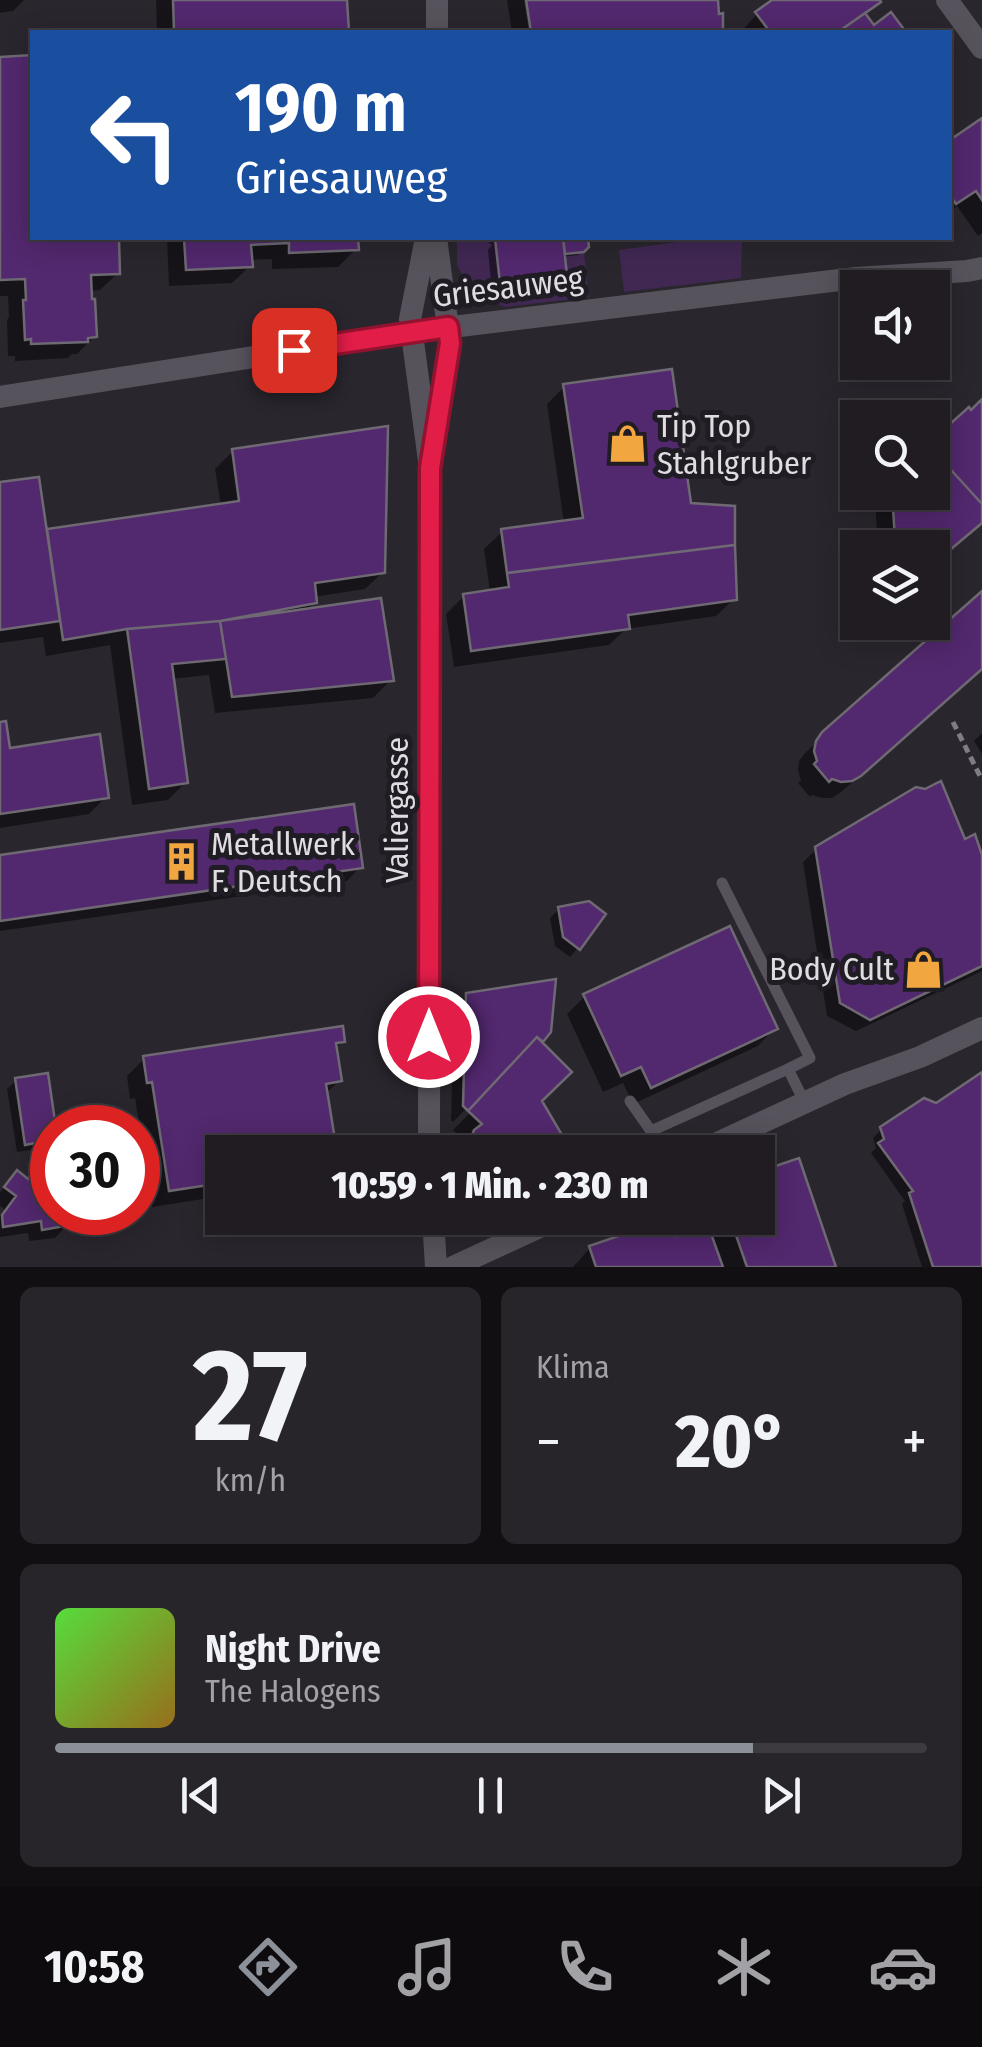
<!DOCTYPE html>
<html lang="de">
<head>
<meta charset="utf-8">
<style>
	body { margin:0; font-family:"Fira Sans Condensed",sans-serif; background:#28252a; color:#f1f3f6; height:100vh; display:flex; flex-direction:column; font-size:38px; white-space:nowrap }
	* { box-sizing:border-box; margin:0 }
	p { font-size:32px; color:#a2a1a5 }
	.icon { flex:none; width:55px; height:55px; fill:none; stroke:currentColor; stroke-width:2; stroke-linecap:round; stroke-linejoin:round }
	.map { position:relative; height:1267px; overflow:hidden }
	.drawer { display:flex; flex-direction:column; gap:20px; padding:20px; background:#120f13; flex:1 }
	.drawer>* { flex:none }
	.top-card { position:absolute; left:30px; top:30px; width:922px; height:210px; border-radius:0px; box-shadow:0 5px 25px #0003,0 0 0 2px #3d3a40; background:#1a4fa0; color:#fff; overflow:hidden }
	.tools { position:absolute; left:840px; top:270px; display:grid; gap:20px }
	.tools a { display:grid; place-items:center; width:110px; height:110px; border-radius:0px; background:#201c22; box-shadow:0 5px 25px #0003,0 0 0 2px #3d3a40; font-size:50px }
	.speed { position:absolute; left:30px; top:1105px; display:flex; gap:20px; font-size:50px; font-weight:700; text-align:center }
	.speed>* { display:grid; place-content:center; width:130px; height:130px; border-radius:50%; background:#201c22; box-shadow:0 5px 25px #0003,0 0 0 2px #3d3a40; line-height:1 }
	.speed .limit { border:15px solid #d22; background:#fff; color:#111 }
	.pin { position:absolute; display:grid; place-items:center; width:85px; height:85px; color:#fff; margin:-42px; border-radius:20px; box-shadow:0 5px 15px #0006 }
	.me { position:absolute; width:110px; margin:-55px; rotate:0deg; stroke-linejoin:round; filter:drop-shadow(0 0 8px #0008) }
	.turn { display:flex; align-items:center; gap:35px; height:210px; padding:0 40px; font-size:45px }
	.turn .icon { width:130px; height:130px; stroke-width:2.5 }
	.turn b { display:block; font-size:70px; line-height:85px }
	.big { font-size:75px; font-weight:800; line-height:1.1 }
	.drawer .card { flex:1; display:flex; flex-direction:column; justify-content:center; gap:15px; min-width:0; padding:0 35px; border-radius:15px; background:#28252a }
	.drawer .dial { align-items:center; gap:0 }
	.dial b { font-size:130px; line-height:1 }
	.song { display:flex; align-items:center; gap:30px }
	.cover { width:120px; height:120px; border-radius:15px; background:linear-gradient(135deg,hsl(110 70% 55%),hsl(40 70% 35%)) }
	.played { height:10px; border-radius:5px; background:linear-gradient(90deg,#8c9099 80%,#3d3a40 80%) }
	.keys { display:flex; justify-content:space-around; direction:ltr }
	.heat { display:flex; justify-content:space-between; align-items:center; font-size:55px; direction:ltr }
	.drawer .tiles { flex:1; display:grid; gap:20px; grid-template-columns:1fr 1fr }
	.card:last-child { grid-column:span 2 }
	.trip { position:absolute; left:205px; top:1135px; width:570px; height:100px; border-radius:0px; background:#201c22; box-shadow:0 5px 25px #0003,0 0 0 2px #3d3a40; font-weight:800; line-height:100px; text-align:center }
	.menu { display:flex; height:160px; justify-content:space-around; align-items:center; background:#0d0b0e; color:#a2a1a5 }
	.menu .icon { width:70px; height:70px }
	.menu .on { color:#8c9099 }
	.menu b { font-size:45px; color:#f1f3f6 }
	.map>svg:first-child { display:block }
	.green { fill:#402853 }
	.shadow { fill:#0007 }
	.building { fill:#52286e; stroke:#6e6972; stroke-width:2.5 }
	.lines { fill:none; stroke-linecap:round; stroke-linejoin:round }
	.path { stroke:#807c83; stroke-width:5; stroke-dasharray:8 5; stroke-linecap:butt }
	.lane { stroke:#57535c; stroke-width:11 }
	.street { stroke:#57535c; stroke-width:22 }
	.route-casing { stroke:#92132f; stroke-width:25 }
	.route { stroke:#e11d48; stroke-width:18 }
	.labels { text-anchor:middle; stroke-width:10; stroke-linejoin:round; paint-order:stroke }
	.street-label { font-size:32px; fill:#e0dde2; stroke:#201c24 }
	.poi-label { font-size:32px; fill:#e0dde2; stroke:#201c24; text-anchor:start }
</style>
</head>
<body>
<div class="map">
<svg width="982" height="1267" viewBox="0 0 982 1267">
	<rect width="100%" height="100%" fill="#2a262e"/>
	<path class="green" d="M457,238H498L495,240L500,282L508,289L562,282L567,275L565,254L584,252L589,297L505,307L485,299L467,284L457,265Z
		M707,238H742L741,278L624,292L619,250Z"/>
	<path class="shadow" d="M0,0H24L13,11L0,13Z
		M156,0H345L346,32H157Z
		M507,0H524L529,32H512Z
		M529,0H715L721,28L719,32H534Z
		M777,0H877L864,15L873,28L891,16L903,32H741L757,14Z
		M32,58V238H116L118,273L100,290L89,291L95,336L77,354H72L68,358L15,361V356H8L7,320L9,317L8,296H0V59Z
		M982,121V233L978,236L957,206L950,211V143Z
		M167,238H355L356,249L338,267L272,269V259L250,260V266L232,283L169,286Z
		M482,238H585L586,246L578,255L563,257L560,281L550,290L498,296L492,291L488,250L492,245Z
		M564,387L689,505L734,599L716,616L626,629L609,645L454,667L446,614L464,596L490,592L484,549L502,532L564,523L547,404Z
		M982,403V521L932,548H878L875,501L884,492H932L970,413Z
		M233,451L383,572L365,589L314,597L315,602L305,612L391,680L373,698L215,713L209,675L171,679L186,782L168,800L132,805L110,645L46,656L43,637L0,643V485L45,532L221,506L215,469Z
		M982,594V668L840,793L832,798H822L812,795L810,797L798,783L801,781L798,770L799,761L805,753Z
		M0,725L8,751L106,797L89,814L0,828Z
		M982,733V754L974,741Z
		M964,842L982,864V971L856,1031L827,1016L803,862L817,849Z
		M0,857L360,867L347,881L0,931Z
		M559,909L578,948L570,957L555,946L550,918Z
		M467,995L549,1031L539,1043V1102L569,1152H457L466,1142L453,1130L479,1104L475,1100L453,1122L451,1120L454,1009Z
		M585,996L775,1028L758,1046L633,1104L623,1083L603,1092L567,1014Z
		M343,1041L334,1049L339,1081L325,1094L334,1152H222V1196L152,1207L135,1098L130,1099L127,1076L144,1059Z
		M982,1075V1267H922L902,1204L905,1201L871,1153L876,1148L873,1138L882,1129L937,1105Z
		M16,1081L52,1128V1212L68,1224L55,1238L29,1241L28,1233L0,1237V1216L5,1210L0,1206V1192L17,1174L25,1180L30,1173L28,1158L37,1149L17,1152L7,1089Z
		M797,1161L834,1267H573L590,1248L676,1240L710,1227L707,1218H758V1175Z"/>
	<path class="building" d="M173,0H347L349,32H174Z
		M526,0H718L719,14L723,13V29L722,32H531Z
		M772,0H880L881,2L838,32H770L755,12Z
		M891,12L906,32H838L865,13L874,25Z
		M32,55V238H119L120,274L91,275L92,299H95L97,337L88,338V342L31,344V339L25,340L23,300H26L25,279L0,280V57Z
		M982,118V200L976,191L956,204L950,195V140Z
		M184,238H358L359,250L289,253V243L251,245L253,267L186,270Z
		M498,238H563L567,275L562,282L507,289L500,283L495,239Z
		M563,238H588L589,247L584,252L565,254Z
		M672,369L691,503L735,506V545L507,573L501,529L583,518L563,384Z
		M982,399V504L932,449V440L969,407L971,410Z
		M388,426L385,573L315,583L317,603L220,621L127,629L63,640L47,529L239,501L232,449Z
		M932,449L982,504V523L932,565V548H902L895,540L892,492H932Z
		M39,477L60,621L0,630V482Z
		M735,545L737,600L628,615L630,629L471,651L463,594L509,587L507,573Z
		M982,591V669L861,776L852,781L841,782L832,779L829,782L814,764L817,761L814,751L816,741L822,732Z
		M381,598L394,681L232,697L220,621Z
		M220,621L226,659L172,664L188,783L149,789L127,629Z
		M6,721L10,748L100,734L109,798L0,814V722Z
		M941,781L965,839L975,834L982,855V966L870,1020L840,1003L815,847L916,787L925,789Z
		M354,804L363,868L0,921V855Z
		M589,901L606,914L580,950L563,937L558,907Z
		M730,926L778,1029L651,1088L641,1067L621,1076L583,994Z
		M556,979L551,1032L543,1042L537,1037L468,1111L463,1106L466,993Z
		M343,1026L345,1042L336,1043L342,1081L326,1084L337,1152H222V1183L169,1191L152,1082L147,1083L143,1056Z
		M537,1037L572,1072L542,1101L572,1152H470V1140L474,1130L482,1124L468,1111Z
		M982,1072V1267H933L909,1193L913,1191L878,1143L884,1139L880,1127L924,1098L936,1103Z
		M48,1073L56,1128H52V1140L25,1145L15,1078Z
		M52,1140V1212H69L71,1225L42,1230L41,1221L3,1227L2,1215L16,1196L4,1187L17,1170L28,1179L42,1157L40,1142Z
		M799,1158L836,1267H747L730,1218H758V1172Z
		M671,1218L677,1236L708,1225L723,1267H596L589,1246Z"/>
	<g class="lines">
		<path class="path" d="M953,722L982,780"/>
		<path class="lane" d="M722,883L810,1058L788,1069
			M630,1101L651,1131L788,1069L805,1103"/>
		<path class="street" d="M947,0L982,48
			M437,32V0
			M426,238L410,319L430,468L429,1152
			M0,397L411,332L856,278L967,271L982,268
			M433,447L450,343L436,238
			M698,1152L845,1084L920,1057L982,1028
			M433,1218L436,1267
			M453,1267L559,1218"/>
	</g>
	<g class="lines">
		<defs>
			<path id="route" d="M294,350L448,327L450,343L430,468L429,1037"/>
		</defs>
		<use href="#route" class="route-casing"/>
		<use href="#route" class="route"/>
	</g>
	<defs>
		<symbol id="shop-bare" viewBox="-9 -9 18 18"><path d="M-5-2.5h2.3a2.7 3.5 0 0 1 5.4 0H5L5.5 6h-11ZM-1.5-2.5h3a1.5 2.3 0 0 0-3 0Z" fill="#f1a640" stroke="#201c24" stroke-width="2.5" paint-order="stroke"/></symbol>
		<symbol id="building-bare" viewBox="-9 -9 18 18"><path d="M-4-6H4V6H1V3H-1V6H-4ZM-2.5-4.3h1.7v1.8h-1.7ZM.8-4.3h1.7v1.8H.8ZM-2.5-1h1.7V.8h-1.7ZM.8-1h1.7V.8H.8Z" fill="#f1a640" stroke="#201c24" stroke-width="2.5" paint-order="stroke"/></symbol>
	</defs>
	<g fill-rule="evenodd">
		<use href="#shop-bare" x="600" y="416" width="55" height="55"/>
		<use href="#building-bare" x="154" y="834" width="55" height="55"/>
		<use href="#shop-bare" x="896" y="942" width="55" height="55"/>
	</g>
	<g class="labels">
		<g class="street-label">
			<text transform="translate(508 287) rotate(-7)" y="11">Griesauweg</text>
			<text transform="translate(397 810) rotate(-90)" y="11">Valiergasse</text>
		</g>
		<g class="poi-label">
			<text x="657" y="437">Tip Top<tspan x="657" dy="37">Stahlgruber</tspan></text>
			<text x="211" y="855">Metallwerk<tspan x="211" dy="37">F. Deutsch</tspan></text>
			<text x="894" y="980" text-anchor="end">Body Cult</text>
		</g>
	</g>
</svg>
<div class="tools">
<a><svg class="icon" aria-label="sound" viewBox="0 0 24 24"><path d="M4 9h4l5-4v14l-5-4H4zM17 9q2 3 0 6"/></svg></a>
<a><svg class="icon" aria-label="search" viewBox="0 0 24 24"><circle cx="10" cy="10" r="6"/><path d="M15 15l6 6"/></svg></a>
<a><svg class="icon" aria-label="layers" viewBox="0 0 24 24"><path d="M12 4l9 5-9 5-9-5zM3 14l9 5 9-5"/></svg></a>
</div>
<div class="speed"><div class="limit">30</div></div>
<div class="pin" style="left:294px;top:350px;background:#d93025"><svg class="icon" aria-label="arrive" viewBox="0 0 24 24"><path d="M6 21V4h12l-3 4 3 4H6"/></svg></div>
<svg class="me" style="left:429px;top:1037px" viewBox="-20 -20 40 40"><circle r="17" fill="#e11d48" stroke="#fff" stroke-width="3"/><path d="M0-11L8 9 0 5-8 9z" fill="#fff"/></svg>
<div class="trip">10:59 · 1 Min. · 230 m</div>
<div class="top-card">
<div class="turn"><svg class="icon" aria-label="left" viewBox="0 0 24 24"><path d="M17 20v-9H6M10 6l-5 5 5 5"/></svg><div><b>190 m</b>Griesauweg</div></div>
</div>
</div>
<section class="drawer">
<div class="tiles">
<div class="card dial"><b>27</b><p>km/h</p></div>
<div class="card"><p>Klima</p>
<div class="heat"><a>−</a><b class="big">20°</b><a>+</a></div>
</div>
<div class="card">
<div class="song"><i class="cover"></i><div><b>Night Drive</b><p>The Halogens</p></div></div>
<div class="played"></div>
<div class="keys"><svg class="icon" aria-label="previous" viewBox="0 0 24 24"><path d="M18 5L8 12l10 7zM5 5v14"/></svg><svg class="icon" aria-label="pause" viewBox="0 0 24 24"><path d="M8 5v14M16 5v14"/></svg><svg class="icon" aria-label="next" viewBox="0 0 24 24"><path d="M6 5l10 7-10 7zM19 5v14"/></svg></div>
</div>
</div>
</section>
<nav class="menu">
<b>10:58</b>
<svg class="icon on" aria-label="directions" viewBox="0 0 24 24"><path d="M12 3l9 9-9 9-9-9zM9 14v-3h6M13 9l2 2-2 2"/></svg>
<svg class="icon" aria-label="music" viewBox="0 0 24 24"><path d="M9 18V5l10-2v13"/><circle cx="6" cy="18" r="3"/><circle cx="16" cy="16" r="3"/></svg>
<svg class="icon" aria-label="phone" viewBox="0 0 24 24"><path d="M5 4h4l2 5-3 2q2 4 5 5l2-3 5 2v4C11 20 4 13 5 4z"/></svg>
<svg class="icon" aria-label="climate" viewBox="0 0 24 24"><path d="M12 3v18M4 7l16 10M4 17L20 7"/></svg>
<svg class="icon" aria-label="car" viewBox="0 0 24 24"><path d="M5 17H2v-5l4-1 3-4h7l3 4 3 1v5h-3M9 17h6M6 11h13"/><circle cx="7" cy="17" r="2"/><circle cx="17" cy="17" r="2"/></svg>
</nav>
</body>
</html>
